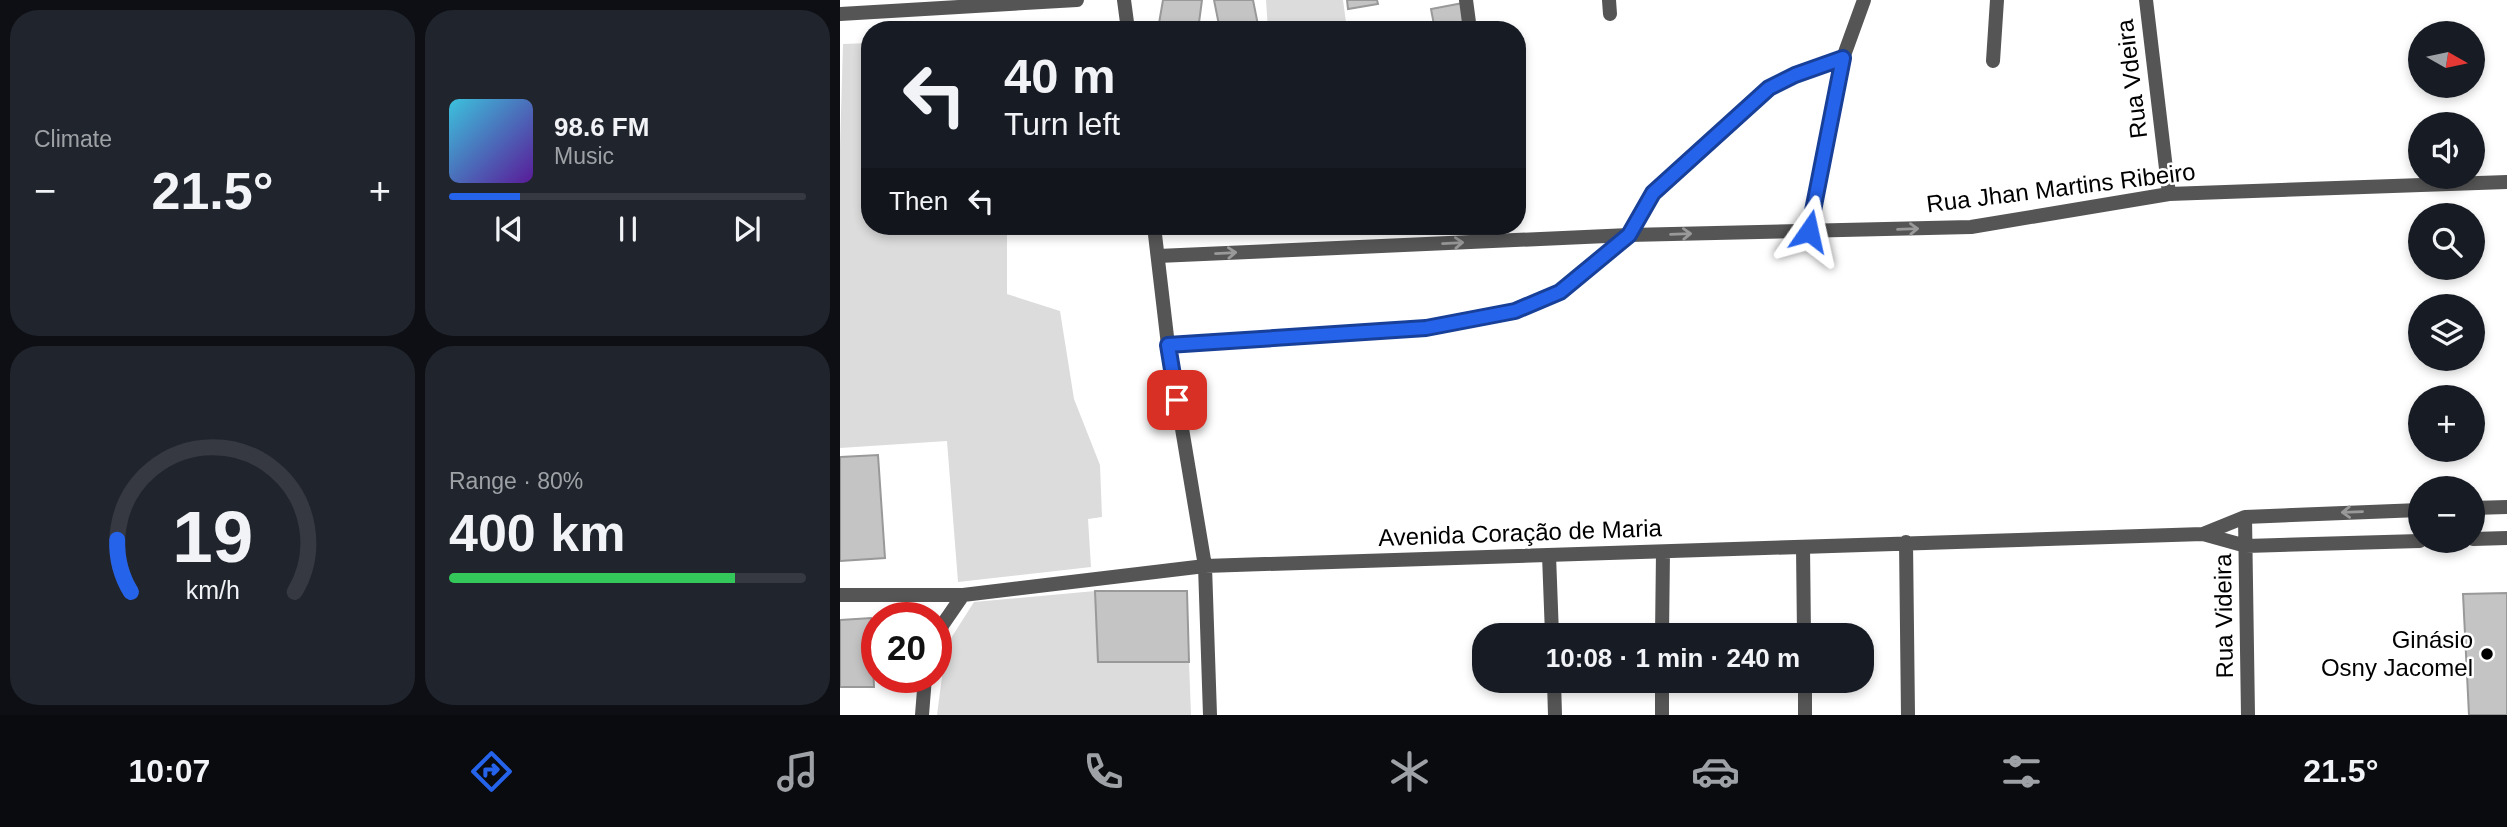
<!DOCTYPE html>
<html lang="en">
<head>
<meta charset="utf-8">
<style>
	body { margin:0; font-family:Helvetica,sans-serif; background:#20242c; color:#f1f3f6; height:100vh; display:flex; flex-direction:column; font-size:26px; white-space:nowrap }
	* { box-sizing:border-box; margin:0 }
	p { font-size:23px; color:#9ea1a6 }
	.icon { flex:none; width:38px; height:38px; fill:none; stroke:currentColor; stroke-width:2; stroke-linecap:round; stroke-linejoin:round }
	.map { position:relative; flex:1; overflow:hidden }
	.drawer { display:flex; flex-direction:column; gap:10px; padding:10px; background:#0d0f14; width:840px }
	.drawer>* { flex:none }
	.guide { position:absolute; left:21px; top:21px; width:665px; height:214px; border-radius:28px; box-shadow:0 4px 10px #0003; background:#171b24; color:#f1f3f6; overflow:hidden }
	.needle { width:46px; rotate:99deg }
	.controls { position:absolute; left:1568px; top:21px; display:grid; gap:14px }
	.controls a { display:grid; place-items:center; width:77px; height:77px; border-radius:50%; background:#171b24; box-shadow:0 4px 10px #0003; font-size:35px }
	.speed { position:absolute; left:21px; top:602px; display:flex; gap:14px; font-size:35px; font-weight:700; text-align:center }
	.speed>* { display:grid; place-content:center; width:91px; height:91px; border-radius:50%; background:#171b24; box-shadow:0 4px 10px #0003; line-height:1 }
	.speed .limit { border:10px solid #d22; background:#fff; color:#111 }
	.pin { position:absolute; display:grid; place-items:center; width:60px; height:60px; color:#fff; margin:-30px; border-radius:14px; box-shadow:0 4px 10px #0006 }
	.me { position:absolute; width:77px; margin:-38px; rotate:11deg; stroke-linejoin:round; filter:drop-shadow(0 0 5px #0008) }
	.turn { display:flex; align-items:center; gap:24px; height:147px; padding:0 28px; font-size:32px }
	.turn .icon { width:91px; height:91px; stroke-width:2.5 }
	.turn b { display:block; font-size:49px; line-height:60px }
	.then { display:flex; align-items:center; height:66px; padding:0 28px; background:#0003; gap:14px; font-size:26px }
	.big { font-size:52px; font-weight:700; line-height:1.1 }
	.drawer .card { flex:1; display:flex; flex-direction:column; justify-content:center; gap:10px; min-width:0; padding:0 24px; border-radius:28px; background:#20242c }
	.drawer .dial { align-items:center; gap:0 }
	.dial svg { height:182px; overflow:visible; fill:none; stroke:#363941; stroke-width:7; stroke-linecap:round; text-anchor:middle }
	.dial text { fill:#f1f3f6; stroke:none }
	.song { display:flex; align-items:center; gap:21px }
	.cover { width:84px; height:84px; border-radius:10px; background:linear-gradient(135deg,hsl(190 70% 55%),hsl(270 70% 35%)) }
	.played { height:7px; border-radius:4px; background:linear-gradient(90deg,#2563eb 20%,#363941 20%) }
	.keys { display:flex; justify-content:space-around; direction:ltr }
	.heat { display:flex; justify-content:space-between; align-items:center; font-size:38px; direction:ltr }
	.charge { height:10px; border-radius:5px; background:linear-gradient(90deg,#34c759 80%,#363941 0) }
	.drawer .tiles { flex:1; display:grid; gap:10px; grid-template-columns:repeat(2,1fr) }
	.trip { position:absolute; left:632px; top:623px; width:402px; height:70px; border-radius:28px; background:#171b24; box-shadow:0 4px 10px #0003; font-weight:700; line-height:70px; text-align:center }
	.tab-bar { display:flex; height:112px; justify-content:space-around; align-items:center; background:#090b0e; color:#9ea1a6 }
	.tab-bar .icon { width:49px; height:49px }
	.tab-bar .selected { color:#2563eb }
	.tab-bar b { font-size:32px; color:#f1f3f6 }
	main { display:flex; flex:1; min-height:0 }
	.map>svg:first-child { display:block }
	.green { fill:#dcdcdc }
	.building { fill:#c4c4c4; stroke:#999; stroke-width:2 }
	.lines { fill:none; stroke-linecap:round; stroke-linejoin:round }
	.lane { stroke:#555; stroke-width:14 }
	.street { stroke:#555; stroke-width:14 }
	.oneway { stroke:#999 }
	.route-casing { stroke:#184099; stroke-width:18 }
	.route { stroke:#2563eb; stroke-width:12 }
	.poi-dot { fill:#000; stroke:#fff; stroke-width:2.5 }
	.labels { text-anchor:middle; stroke-width:5; stroke-linejoin:round; paint-order:stroke }
	.street-label { font-size:24px; fill:#000; stroke:#fff }
	.poi-label { font-size:24px; fill:#000; stroke:#fff; text-anchor:end }
</style>
</head>
<body>
<main>
<section class="drawer">
<div class="tiles">
<div class="card"><p>Climate</p>
<div class="heat"><a>−</a><b class="big">21.5°</b><a>+</a></div>
</div>
<div class="card">
<div class="song"><i class="cover"></i><div><b>98.6 FM</b><p>Music</p></div></div>
<div class="played"></div>
<div class="keys"><svg class="icon" aria-label="previous" viewBox="0 0 24 24"><path d="M18 5L8 12l10 7zM5 5v14"/></svg><svg class="icon" aria-label="pause" viewBox="0 0 24 24"><path d="M8 5v14M16 5v14"/></svg><svg class="icon" aria-label="next" viewBox="0 0 24 24"><path d="M6 5l10 7-10 7zM19 5v14"/></svg></div>
</div>
<div class="card dial"><svg viewBox="0 0 100 80">
<path d="M14 69A42 42 0 1 1 86 69"/>
<path d="M14 69A42 42 0 0 1 8 46" stroke="#2563eb"/>
<text x="50" y="56" font-size="32" font-weight="700">19</text>
<text x="50" y="72" font-size="11">km/h</text>
</svg></div>
<div class="card"><p>Range · 80%</p><b class="big">400 km</b><div class="charge"></div></div>
</div>
</section>
<div class="map">
<svg width="1667" height="715" viewBox="0 0 1667 715">
	<rect width="100%" height="100%" fill="#fff"/>
	<path class="green" d="M426,0H503L507,30H428Z
		M30,43V226H167V294L220,311L234,399L260,465L262,517L248,519L251,567L118,582L107,441L0,448V148L3,44Z
		M255,591L258,662H349L351,715H97L106,646L134,602Z"/>
	<path class="building" d="M323,0H362L358,30L318,29Z
		M374,0H413L419,30H380Z
		M507,0H537L538,4L508,9Z
		M623,3L628,30H595L591,9Z
		M38,455L45,558L0,561V457Z
		M255,591H347L349,662H258Z
		M1667,593V715H1629L1623,594Z
		M31,618L34,687H0V620Z"/>
	<g class="lines">
		<path class="lane" d="M626,0L630,30
			M769,0L770,14
			M1153,61L1157,0
			M969,231L1003,58L1024,0
			M328,345L586,328L675,311L720,292L789,235L813,193L929,88L955,75L1003,58"/>
		<path class="street" d="M284,0L288,30
			M1306,0L1329,194
			M0,14L237,0
			M314,226L328,345L365,566L370,715
			M318,256L789,235L1131,227L1329,194L1667,182
			M1633,508L1667,507
			M1405,517L1408,715
			M1363,534L1405,517L1580,510
			M1633,539L1667,538
			M1066,542L1068,715
			M963,547L964,635
			M709,555L712,635
			M0,595H123L365,566L1363,534L1406,546L1580,541
			M822,635L823,552
			M96,640L103,624L123,595
			M714,681L715,715
			M965,681V715
			M82,715L85,677
			M822,715V681"/>
	</g>
	<defs><path id="oneway-shaft" d="M-6 0H5M1.5-3L5.5 0L1.5 3" fill="none" stroke-width="1.6" stroke-linecap="round" stroke-linejoin="round" transform="scale(1.75)"/></defs>
	<g class="oneway">
		<use href="#oneway-shaft" transform="translate(1068 229) rotate(-2)"/>
		<use href="#oneway-shaft" transform="translate(841 234) rotate(-2)"/>
		<use href="#oneway-shaft" transform="translate(613 243) rotate(-3)"/>
		<use href="#oneway-shaft" transform="translate(386 253) rotate(-3)"/>
		<use href="#oneway-shaft" transform="translate(1512 512) rotate(178)"/>
	</g>
	<g class="lines">
		<defs>
			<path id="route" d="M337,400L328,345L586,328L675,311L720,292L789,235L813,193L929,88L955,75L1003,58L969,231"/>
		</defs>
		<use href="#route" class="route-casing"/>
		<use href="#route" class="route"/>
	</g>
	<circle class="poi-dot" cx="1647" cy="654" r="7"/>
	<g class="labels">
		<g class="street-label">
			<text transform="translate(1292 79) rotate(-97)" y="8">Rua Vdeira</text>
			<text transform="translate(1221 188) rotate(-7)" y="8">Rua Jhan Martins Ribeiro</text>
			<text transform="translate(680 533) rotate(-2)" y="8">Avenida Coração de Maria</text>
			<text transform="translate(1384 616) rotate(-91)" y="8">Rua Videira</text>
		</g>
		<g class="poi-label">
			<text x="1633" y="648">Ginásio<tspan x="1633" dy="28">Osny Jacomel</tspan></text>
		</g>
	</g>
</svg>
<div class="controls">
<a><svg class="needle" viewBox="-14 -14 28 28"><path d="M0-13l5 13h-10z" fill="#e53935"/><path d="M0 13l5-13h-10z" fill="#9ea1a6"/></svg></a>
<a><svg class="icon" aria-label="sound" viewBox="0 0 24 24"><path d="M4 9h4l5-4v14l-5-4H4zM17 9q2 3 0 6"/></svg></a>
<a><svg class="icon" aria-label="search" viewBox="0 0 24 24"><circle cx="10" cy="10" r="6"/><path d="M15 15l6 6"/></svg></a>
<a><svg class="icon" aria-label="layers" viewBox="0 0 24 24"><path d="M12 4l9 5-9 5-9-5zM3 14l9 5 9-5"/></svg></a>
<a>+</a>
<a>−</a>
</div>
<div class="speed"><div class="limit">20</div></div>
<div class="pin" style="left:337px;top:400px;background:#d93025"><svg class="icon" aria-label="arrive" viewBox="0 0 24 24"><path d="M6 21V4h12l-3 4 3 4H6"/></svg></div>
<svg class="me" style="left:969px;top:231px" viewBox="-20 -20 40 40"><path d="M0-17L14 15 0 8-14 15z" fill="#2563eb" stroke="#fff" stroke-width="4"/></svg>
<div class="trip">10:08 · 1 min · 240 m</div>
<div class="guide">
<div class="turn"><svg class="icon" aria-label="left" viewBox="0 0 24 24"><path d="M17 20v-9H6M10 6l-5 5 5 5"/></svg><div><b>40 m</b>Turn left</div></div>
<div class="then">Then<svg class="icon" aria-label="left" viewBox="0 0 24 24"><path d="M17 20v-9H6M10 6l-5 5 5 5"/></svg></div>
</div>
</div>
</main>
<nav class="tab-bar">
<b>10:07</b>
<svg class="icon selected" aria-label="directions" viewBox="0 0 24 24"><path d="M12 3l9 9-9 9-9-9zM9 14v-3h6M13 9l2 2-2 2"/></svg>
<svg class="icon" aria-label="music" viewBox="0 0 24 24"><path d="M9 18V5l10-2v13"/><circle cx="6" cy="18" r="3"/><circle cx="16" cy="16" r="3"/></svg>
<svg class="icon" aria-label="phone" viewBox="0 0 24 24"><path d="M5 4h4l2 5-3 2q2 4 5 5l2-3 5 2v4C11 20 4 13 5 4z"/></svg>
<svg class="icon" aria-label="climate" viewBox="0 0 24 24"><path d="M12 3v18M4 7l16 10M4 17L20 7"/></svg>
<svg class="icon" aria-label="car" viewBox="0 0 24 24"><path d="M5 17H2v-5l4-1 3-4h7l3 4 3 1v5h-3M9 17h6M6 11h13"/><circle cx="7" cy="17" r="2"/><circle cx="17" cy="17" r="2"/></svg>
<svg class="icon" aria-label="filters" viewBox="0 0 24 24"><path d="M4 7h16M4 17h16"/><circle cx="9" cy="7" r="2"/><circle cx="15" cy="17" r="2"/></svg>
<b>21.5°</b>
</nav>
</body>
</html>
